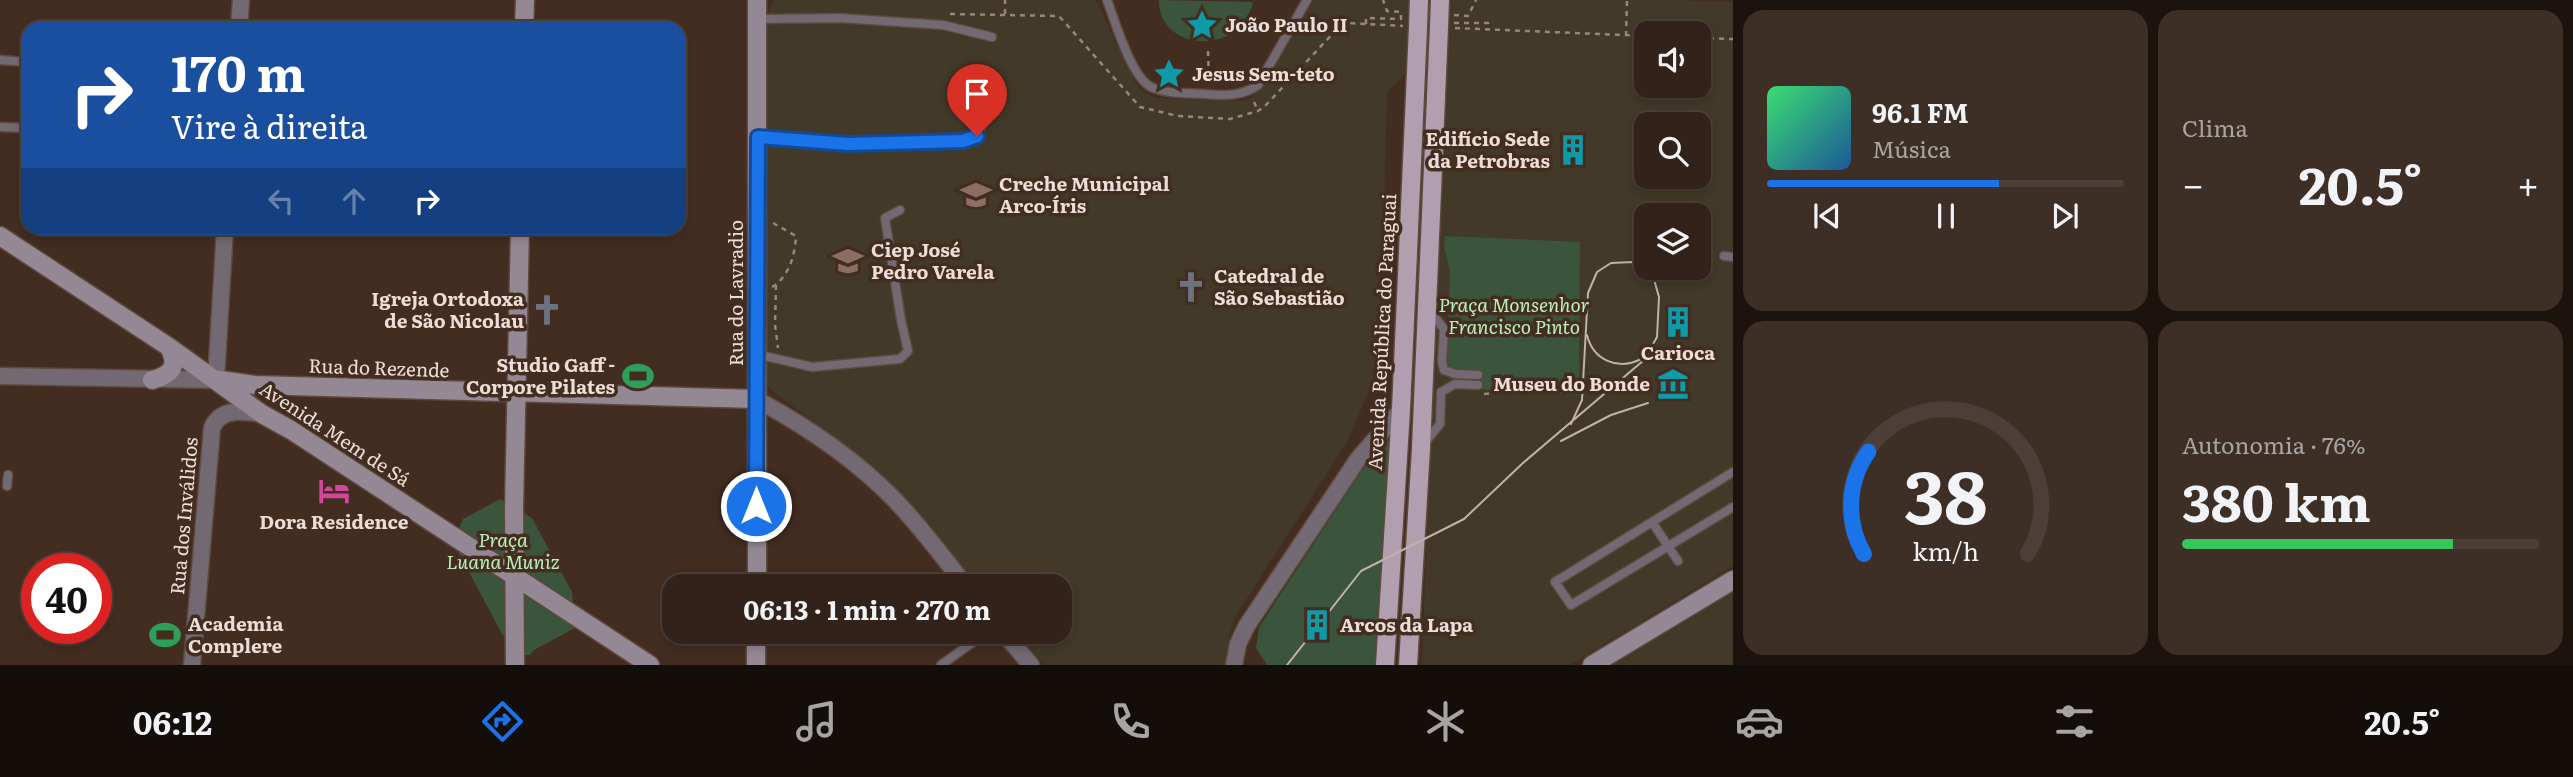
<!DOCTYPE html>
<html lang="pt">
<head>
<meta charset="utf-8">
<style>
	body { margin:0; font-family:Literata,serif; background:#3d2f26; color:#f1f3f6; height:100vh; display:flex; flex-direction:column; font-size:26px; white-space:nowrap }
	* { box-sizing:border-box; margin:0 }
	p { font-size:23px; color:#a8a4a2 }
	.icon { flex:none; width:38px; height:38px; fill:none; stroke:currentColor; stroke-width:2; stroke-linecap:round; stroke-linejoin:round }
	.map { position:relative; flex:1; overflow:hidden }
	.drawer { display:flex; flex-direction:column; gap:10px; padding:10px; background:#1c130e; width:840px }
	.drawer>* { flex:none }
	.banner { position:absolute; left:21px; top:21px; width:665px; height:214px; border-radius:21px; box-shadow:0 4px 10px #0003,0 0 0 2px #4d3f38; background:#1a4fa0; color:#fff; overflow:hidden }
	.buttons { position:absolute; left:1634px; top:21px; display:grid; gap:14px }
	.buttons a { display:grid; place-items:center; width:77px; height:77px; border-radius:14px; background:#322219; box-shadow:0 4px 10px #0003,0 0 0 2px #4d3f38; font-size:35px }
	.speed { position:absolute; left:21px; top:553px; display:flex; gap:14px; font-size:35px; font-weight:700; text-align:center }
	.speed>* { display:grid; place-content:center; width:91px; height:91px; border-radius:50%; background:#322219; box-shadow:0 4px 10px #0003,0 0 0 2px #4d3f38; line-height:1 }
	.speed .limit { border:10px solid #d22; background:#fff; color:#111 }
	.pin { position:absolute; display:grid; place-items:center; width:60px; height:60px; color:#fff; margin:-72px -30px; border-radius:50% 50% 50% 0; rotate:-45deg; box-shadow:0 0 7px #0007 }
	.pin .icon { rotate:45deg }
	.me { position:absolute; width:77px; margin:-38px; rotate:0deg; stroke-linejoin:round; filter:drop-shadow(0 0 5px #0008) }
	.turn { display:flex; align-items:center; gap:24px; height:147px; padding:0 35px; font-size:32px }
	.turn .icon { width:91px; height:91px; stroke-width:2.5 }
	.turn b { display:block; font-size:49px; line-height:60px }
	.lanes { display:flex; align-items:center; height:66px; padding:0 35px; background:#0003; justify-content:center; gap:35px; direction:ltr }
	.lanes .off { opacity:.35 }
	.big { font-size:52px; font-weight:700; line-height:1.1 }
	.drawer .widget { flex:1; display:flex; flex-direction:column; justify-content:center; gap:10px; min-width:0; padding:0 24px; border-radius:21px; background:#3d2f26 }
	.drawer .dial { align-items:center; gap:0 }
	.dial svg { height:182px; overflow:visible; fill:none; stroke:#4d3f38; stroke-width:7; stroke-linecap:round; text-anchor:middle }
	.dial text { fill:#f1f3f6; stroke:none }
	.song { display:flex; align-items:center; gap:21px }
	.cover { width:84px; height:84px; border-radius:10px; background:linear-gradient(135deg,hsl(140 70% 55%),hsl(210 70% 35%)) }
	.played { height:7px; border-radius:4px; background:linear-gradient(90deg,#1a73e8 65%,#4d3f38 65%) }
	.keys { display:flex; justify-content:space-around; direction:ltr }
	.heat { display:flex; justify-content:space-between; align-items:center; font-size:38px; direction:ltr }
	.charge { height:10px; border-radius:5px; background:linear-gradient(90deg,#34c759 76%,#4d3f38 0) }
	.drawer .tiles { flex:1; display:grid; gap:10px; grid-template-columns:repeat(2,1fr) }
	.trip { position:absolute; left:662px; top:574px; width:410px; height:70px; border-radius:21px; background:#322219; box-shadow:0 4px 10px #0003,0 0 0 2px #4d3f38; font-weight:700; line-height:70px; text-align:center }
	.menu { display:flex; height:112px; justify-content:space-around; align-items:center; background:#140e0a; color:#a8a4a2 }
	.menu .icon { width:49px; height:49px }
	.menu .selected { color:#1a73e8 }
	.menu b { font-size:32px; color:#f1f3f6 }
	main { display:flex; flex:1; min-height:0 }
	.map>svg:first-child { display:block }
	.commercial { fill:#423928; fill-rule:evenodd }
	.green { fill:#3b543c }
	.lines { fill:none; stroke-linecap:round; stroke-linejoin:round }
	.lane-casing { stroke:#5e493e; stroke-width:11 }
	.street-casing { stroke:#5e493e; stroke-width:19 }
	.secondary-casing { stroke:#5e493e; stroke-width:21 }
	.primary-casing { stroke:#5e493e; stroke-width:21 }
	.path { stroke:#98867d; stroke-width:2.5; stroke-dasharray:5 5; stroke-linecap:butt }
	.lane { stroke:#726972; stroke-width:8 }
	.street { stroke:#726972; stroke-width:16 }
	.secondary { stroke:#958895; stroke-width:18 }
	.primary { stroke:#b19fb0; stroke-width:18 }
	.tram { stroke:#c1b1a8; stroke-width:2 }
	.primary-bridge-casing { stroke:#5e493e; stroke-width:21; stroke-linecap:butt }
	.primary-bridge { stroke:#b19fb0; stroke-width:18 }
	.route-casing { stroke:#114b97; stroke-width:18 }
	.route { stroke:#1a73e8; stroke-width:12 }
	.labels { text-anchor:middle; stroke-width:7; stroke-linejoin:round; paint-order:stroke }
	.poi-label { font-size:19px; font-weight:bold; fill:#ecded7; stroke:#432d21; text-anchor:start }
	.street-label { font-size:19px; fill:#ecded7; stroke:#432d21 }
	.park-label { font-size:19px; font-style:italic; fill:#baf1ba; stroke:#432d21 }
</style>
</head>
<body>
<main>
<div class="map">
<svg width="1733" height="665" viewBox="0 0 1733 665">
	<rect width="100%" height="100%" fill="#432d21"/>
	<path class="commercial" d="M774,0H1096L1137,86L1144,93L1157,98L1239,101L1249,99L1260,90L1314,0H1411L1408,70L1387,93L1381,326L1372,384L1347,442L1235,617L1229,637L1227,665H1045L1016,632H1059V586H977L886,480L767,386L766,17Z
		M1445,0H1676L1733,2V566L1570,665H1422ZM1647,33H1699V86H1647ZM1647,124H1699V177H1647ZM1647,215H1699V268H1647Z
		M1733,591V665H1612Z"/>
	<path class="green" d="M1159,0L1253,2C1242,57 1158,52 1159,0Z
		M1445,236L1580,242L1579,395L1478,389V371L1450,368L1447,361L1450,271L1444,246Z
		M1385,440L1391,442L1376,665H1267L1256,648L1259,627L1381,441Z
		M500,499L532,518L572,592L575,628L534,650L530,655H523L502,634L453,542L463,519Z"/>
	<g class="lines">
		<defs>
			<path id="lane" d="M1107,0C1115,21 1131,77 1151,87C1166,94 1189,93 1205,94C1224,96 1243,96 1258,85L1307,0
				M757,19L840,18L943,25L992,37
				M0,60L28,62
				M0,127L28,128
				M758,137L848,144L963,141L977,136C987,116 991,99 992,76
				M1724,256L1733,257
				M1430,311L1444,329L1442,362L1444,370L1455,374L1478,375
				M756,354L812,367L900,359L908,351L901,320L885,218L900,210
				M1423,445L1440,424L1441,392L1455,384L1478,385
				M7,486L8,475
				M1652,522L1733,472
				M1678,561L1652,522L1555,582L1571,605L1733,507
				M941,665L987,632"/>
			<path id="street" d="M239,28L241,0
				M0,376L216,380L225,228
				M756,399C806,426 854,458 894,499C920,526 943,557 966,586
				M1003,632L1031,665
				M192,665L212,428C221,407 244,411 262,414
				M1234,665L1238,644L1246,627L1358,459L1401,410"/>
			<path id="secondary" d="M524,28L525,0
				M0,236L169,347L262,414L291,430L650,665
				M152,380C171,375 179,367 169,347
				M220,380L255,385L756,399
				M757,586V0
				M515,665L514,508L520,228
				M756,665V632
				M1592,665L1733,580"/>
			<path id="primary" d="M1385,665L1401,410L1418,27
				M1408,665L1421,448L1439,27"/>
		</defs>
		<use href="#lane" class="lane-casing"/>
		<use href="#street" class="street-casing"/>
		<use href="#secondary" class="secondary-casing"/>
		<use href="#primary" class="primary-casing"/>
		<path class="path" d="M950,14L1059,16L1140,107L1178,116L1230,119L1258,111L1266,105L1338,28L1348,23L1403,26
			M1005,14V0
			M1454,15L1468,16L1476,0
			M1454,23H1488V30
			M1366,24V18L1401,19V12L1387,11L1383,0
			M1455,28L1647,36
			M1626,36L1627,0
			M1699,38L1733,39
			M1208,51L1209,82
			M1254,102L1258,111
			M776,285L775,325L778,348
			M772,287C789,277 795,255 796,236L773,223
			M1484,394L1493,393L1494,390"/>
		<use href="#lane" class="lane"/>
		<use href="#street" class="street"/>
		<use href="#secondary" class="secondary"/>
		<use href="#primary" class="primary"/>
		<path class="tram" d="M1587,335C1593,360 1618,371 1641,359
			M1561,441L1611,415L1648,403
			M1287,665L1361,571L1464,519L1523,463L1644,360L1657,337L1659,297L1653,276L1644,267L1633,262L1611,263L1597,272L1588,293L1582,400L1571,424"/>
		<defs>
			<path id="primary-bridge" d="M1418,27L1419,0
				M1439,27L1440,0"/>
		</defs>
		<use href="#primary-bridge" class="primary-bridge-casing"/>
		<use href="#primary-bridge" class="primary-bridge"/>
	</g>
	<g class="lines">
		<defs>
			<path id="route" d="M756,506L758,137L848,144L963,141L977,136"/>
		</defs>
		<use href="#route" class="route-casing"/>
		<use href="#route" class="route"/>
	</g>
	<defs>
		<symbol id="sight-bare" viewBox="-9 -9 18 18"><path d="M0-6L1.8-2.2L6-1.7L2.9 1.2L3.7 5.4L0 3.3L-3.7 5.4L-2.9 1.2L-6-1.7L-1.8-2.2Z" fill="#0f9aa8" stroke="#432d21" stroke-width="2.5" paint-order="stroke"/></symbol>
		<symbol id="building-bare" viewBox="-9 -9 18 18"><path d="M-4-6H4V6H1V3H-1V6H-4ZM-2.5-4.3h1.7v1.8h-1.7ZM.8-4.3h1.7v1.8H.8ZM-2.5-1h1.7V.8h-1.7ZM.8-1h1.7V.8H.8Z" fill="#0f9aa8" stroke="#432d21" stroke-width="2.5" paint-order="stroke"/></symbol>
		<symbol id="school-bare" viewBox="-9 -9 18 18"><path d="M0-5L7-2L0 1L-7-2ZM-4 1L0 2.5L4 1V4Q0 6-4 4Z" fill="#8d6e63" stroke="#432d21" stroke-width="2.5" paint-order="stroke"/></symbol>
		<symbol id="church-bare" viewBox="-9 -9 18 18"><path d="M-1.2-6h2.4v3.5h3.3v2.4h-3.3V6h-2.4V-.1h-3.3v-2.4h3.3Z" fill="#6b7280" stroke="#432d21" stroke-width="2.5" paint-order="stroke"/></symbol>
		<symbol id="stadium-bare" viewBox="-9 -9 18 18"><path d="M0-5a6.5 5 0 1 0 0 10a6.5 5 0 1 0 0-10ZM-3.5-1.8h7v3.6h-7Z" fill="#2e9e5b" stroke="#432d21" stroke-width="2.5" paint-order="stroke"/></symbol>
		<symbol id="museum-bare" viewBox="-9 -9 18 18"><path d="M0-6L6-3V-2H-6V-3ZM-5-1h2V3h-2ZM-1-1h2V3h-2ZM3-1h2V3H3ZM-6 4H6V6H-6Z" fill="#0f9aa8" stroke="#432d21" stroke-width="2.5" paint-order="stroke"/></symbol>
		<symbol id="hotel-bare" viewBox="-9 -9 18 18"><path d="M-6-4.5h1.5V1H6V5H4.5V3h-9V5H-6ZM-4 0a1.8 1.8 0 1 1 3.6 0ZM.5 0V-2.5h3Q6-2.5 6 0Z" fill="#d1479c" stroke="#432d21" stroke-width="2.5" paint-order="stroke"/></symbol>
	</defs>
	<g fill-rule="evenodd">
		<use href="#sight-bare" x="1180" y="3" width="44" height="44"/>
		<use href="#sight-bare" x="1147" y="52" width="44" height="44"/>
		<use href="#building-bare" x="1551" y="128" width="44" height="44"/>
		<use href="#school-bare" x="954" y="173" width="44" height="44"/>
		<use href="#school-bare" x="826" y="239" width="44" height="44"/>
		<use href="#church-bare" x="1169" y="265" width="44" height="44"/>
		<use href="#church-bare" x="525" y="288" width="44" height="44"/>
		<use href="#building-bare" x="1656" y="300" width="44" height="44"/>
		<use href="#stadium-bare" x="616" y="354" width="44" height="44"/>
		<use href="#museum-bare" x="1651" y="362" width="44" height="44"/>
		<use href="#hotel-bare" x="312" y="469" width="44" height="44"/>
		<use href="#building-bare" x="1295" y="603" width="44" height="44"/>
		<use href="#stadium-bare" x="143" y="613" width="44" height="44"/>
	</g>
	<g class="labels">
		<g class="poi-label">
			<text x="1225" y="32">João Paulo II</text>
			<text x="1192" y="81">Jesus Sem-teto</text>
			<text x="1550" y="146" text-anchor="end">Edifício Sede<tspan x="1550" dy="22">da Petrobras</tspan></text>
			<text x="999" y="191">Creche Municipal<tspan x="999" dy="22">Arco-Íris</tspan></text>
			<text x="871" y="257">Ciep José<tspan x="871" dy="22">Pedro Varela</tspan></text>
			<text x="1214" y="283">Catedral de<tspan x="1214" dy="22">São Sebastião</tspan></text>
			<text x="524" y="306" text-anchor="end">Igreja Ortodoxa<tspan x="524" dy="22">de São Nicolau</tspan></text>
			<text x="1678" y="360" text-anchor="middle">Carioca</text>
			<text x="615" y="372" text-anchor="end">Studio Gaff -<tspan x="615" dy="22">Corpore Pilates</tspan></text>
			<text x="1650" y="391" text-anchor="end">Museu do Bonde</text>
			<text x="334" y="529" text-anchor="middle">Dora Residence</text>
			<text x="188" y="631">Academia<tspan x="188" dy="22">Complere</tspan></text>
			<text x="1340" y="632">Arcos da Lapa</text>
		</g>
		<g class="street-label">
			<text transform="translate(736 293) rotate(-90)" y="7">Rua do Lavradio</text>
			<text transform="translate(1382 332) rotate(-87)" y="7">Avenida República do Paraguai</text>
			<text transform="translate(379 368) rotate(2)" y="7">Rua do Rezende</text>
			<text transform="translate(335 434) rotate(33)" y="7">Avenida Mem de Sá</text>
			<text transform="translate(184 516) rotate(-85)" y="7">Rua dos Inválidos</text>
		</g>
		<g class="park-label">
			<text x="1514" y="312">Praça Monsenhor<tspan x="1514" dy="22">Francisco Pinto</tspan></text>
			<text x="503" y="547">Praça<tspan x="503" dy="22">Luana Muniz</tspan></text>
		</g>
	</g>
</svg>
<div class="buttons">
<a><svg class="icon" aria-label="sound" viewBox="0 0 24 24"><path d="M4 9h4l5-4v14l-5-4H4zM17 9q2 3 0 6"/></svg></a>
<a><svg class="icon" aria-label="search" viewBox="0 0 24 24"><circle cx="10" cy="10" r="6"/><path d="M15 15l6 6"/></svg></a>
<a><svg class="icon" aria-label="layers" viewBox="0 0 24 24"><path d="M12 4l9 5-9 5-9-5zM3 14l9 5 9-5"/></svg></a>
</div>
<div class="speed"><div class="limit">40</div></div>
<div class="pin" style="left:977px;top:136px;background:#d93025"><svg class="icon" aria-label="arrive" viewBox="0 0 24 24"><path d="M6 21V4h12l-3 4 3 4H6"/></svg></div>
<svg class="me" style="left:756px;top:506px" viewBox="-20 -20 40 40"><circle r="17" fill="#1a73e8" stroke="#fff" stroke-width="3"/><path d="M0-11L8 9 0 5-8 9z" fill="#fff"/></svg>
<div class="trip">06:13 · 1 min · 270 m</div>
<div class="banner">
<div class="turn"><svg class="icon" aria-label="right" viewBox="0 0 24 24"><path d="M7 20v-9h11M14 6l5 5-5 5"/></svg><div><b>170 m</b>Vire à direita</div></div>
<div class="lanes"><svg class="icon off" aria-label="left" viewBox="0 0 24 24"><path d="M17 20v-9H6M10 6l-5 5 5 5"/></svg><svg class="icon off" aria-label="ahead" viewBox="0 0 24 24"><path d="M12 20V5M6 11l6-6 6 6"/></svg><svg class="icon" aria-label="right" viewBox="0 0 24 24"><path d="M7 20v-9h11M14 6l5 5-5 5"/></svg></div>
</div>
</div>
<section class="drawer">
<div class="tiles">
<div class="widget">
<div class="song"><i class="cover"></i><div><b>96.1 FM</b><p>Música</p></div></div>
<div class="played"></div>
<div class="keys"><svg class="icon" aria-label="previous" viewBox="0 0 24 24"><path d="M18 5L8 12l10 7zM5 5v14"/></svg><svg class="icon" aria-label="pause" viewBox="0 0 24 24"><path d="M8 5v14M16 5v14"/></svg><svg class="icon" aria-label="next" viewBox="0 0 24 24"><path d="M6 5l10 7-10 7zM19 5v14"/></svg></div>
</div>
<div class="widget"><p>Clima</p>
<div class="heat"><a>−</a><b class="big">20.5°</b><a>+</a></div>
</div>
<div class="widget dial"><svg viewBox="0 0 100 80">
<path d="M14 69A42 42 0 1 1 86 69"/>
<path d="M14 69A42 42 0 0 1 16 24" stroke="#1a73e8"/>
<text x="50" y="56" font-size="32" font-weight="700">38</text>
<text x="50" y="72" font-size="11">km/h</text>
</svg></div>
<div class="widget"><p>Autonomia · 76%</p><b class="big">380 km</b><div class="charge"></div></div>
</div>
</section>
</main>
<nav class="menu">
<b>06:12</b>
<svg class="icon selected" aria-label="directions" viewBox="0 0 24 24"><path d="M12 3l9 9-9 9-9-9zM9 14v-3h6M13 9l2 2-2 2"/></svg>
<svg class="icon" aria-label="music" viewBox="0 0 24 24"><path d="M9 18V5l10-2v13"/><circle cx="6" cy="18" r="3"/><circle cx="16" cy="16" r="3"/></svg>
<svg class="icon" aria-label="phone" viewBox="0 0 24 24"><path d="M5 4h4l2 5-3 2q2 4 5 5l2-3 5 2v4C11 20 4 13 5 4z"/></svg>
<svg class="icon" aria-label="climate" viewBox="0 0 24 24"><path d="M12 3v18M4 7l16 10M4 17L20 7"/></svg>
<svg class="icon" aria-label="car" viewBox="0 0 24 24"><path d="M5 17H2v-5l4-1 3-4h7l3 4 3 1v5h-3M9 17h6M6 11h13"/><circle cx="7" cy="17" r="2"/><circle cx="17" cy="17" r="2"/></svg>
<svg class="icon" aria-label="filters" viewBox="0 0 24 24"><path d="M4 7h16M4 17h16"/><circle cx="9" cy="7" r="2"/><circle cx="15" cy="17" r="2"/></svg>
<b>20.5°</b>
</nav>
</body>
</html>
